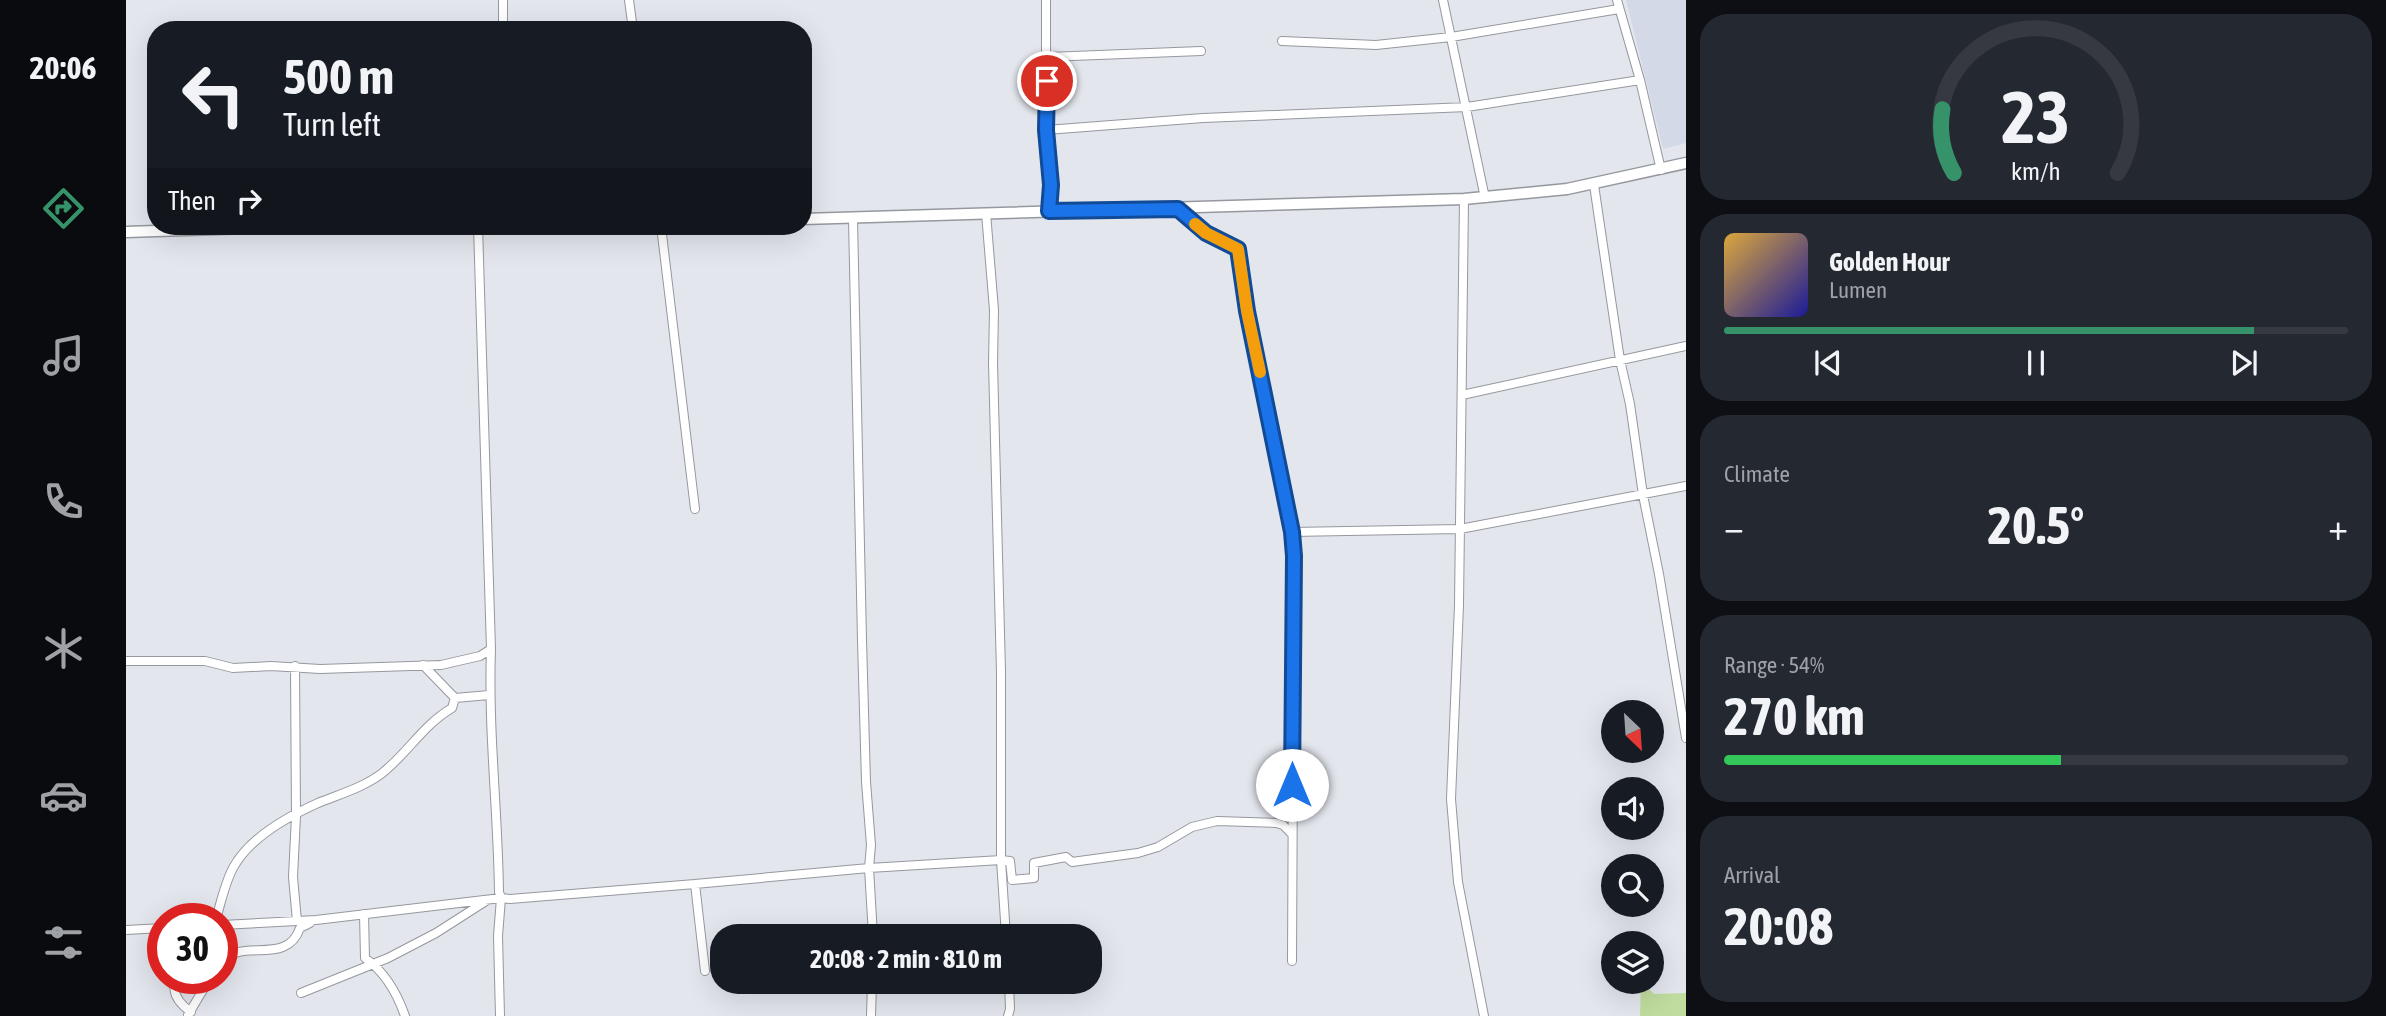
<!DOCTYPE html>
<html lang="en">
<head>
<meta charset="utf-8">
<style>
	body { margin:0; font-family:"Asap Condensed",sans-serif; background:#242831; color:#f1f3f6; height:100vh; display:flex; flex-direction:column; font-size:26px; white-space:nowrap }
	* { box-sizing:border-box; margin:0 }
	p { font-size:23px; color:#9ea1a6 }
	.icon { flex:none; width:38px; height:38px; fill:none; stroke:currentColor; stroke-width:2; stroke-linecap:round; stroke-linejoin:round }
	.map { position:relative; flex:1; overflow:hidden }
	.sheet { display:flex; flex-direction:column; gap:14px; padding:14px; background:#0d0f14; width:700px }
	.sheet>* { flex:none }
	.guide { position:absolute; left:21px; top:21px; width:665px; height:214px; border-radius:28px; box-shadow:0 7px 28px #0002; background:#171b24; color:#f1f3f6; overflow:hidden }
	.needle { width:46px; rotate:155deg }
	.fabs { position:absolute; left:1475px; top:700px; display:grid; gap:14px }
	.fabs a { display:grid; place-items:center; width:63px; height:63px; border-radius:50%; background:#171b24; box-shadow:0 7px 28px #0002; font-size:35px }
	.speed { position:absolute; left:21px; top:903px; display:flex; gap:14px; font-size:35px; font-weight:700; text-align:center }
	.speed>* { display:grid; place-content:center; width:91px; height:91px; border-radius:50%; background:#171b24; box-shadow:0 7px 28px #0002; line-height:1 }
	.speed .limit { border:10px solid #d22; background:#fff; color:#111 }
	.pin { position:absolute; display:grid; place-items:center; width:60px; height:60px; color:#fff; margin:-30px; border:4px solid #fff; border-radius:50%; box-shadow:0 2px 7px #0007 }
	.me { position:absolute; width:77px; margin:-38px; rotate:0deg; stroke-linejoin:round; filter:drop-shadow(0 0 5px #0008) }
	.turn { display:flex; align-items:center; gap:24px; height:147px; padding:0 21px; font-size:32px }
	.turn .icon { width:91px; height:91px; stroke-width:2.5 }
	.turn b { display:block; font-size:49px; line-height:60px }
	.then { display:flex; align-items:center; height:66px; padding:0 21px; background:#0003; gap:14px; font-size:26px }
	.big { font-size:52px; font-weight:700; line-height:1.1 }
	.sheet .tile { flex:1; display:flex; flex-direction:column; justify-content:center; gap:10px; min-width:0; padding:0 24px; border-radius:28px; background:#242831 }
	.sheet .dial { align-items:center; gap:0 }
	.dial svg { height:182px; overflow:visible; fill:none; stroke:#363941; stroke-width:7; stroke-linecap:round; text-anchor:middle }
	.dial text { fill:#f1f3f6; stroke:none }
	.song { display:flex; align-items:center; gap:21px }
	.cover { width:84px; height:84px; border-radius:10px; background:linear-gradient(135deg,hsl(40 70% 55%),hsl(240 70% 35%)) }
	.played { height:7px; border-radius:4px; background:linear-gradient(90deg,#369269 85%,#363941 85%) }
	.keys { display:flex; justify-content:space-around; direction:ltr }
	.heat { display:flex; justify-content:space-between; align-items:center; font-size:38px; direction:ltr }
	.charge { height:10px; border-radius:5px; background:linear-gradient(90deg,#34c759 54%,#363941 0) }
	.trip { position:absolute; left:584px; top:924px; width:392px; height:70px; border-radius:28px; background:#171b24; box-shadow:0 7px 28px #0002; font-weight:700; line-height:70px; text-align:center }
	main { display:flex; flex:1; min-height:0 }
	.tab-bar { display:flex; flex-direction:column; width:126px; justify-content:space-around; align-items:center; background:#090b0e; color:#9ea1a6 }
	.tab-bar .icon { width:49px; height:49px }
	.tab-bar .on { color:#369269 }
	.tab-bar b { font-size:32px; color:#f1f3f6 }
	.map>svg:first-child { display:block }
	.built { fill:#d3d9e7 }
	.green { fill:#c0dc9e }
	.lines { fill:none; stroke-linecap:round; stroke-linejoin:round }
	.street-casing { stroke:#95989e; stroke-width:10 }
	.secondary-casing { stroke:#95989e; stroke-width:13 }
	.street { stroke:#fff; stroke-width:8 }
	.secondary { stroke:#fff; stroke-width:10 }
	.route-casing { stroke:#114b97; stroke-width:18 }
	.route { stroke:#1a73e8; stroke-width:12 }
	.slow { stroke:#f59e0b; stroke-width:12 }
</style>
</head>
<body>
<main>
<nav class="tab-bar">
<b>20:06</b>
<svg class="icon on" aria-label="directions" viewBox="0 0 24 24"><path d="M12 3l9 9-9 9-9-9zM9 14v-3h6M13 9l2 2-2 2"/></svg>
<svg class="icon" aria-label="music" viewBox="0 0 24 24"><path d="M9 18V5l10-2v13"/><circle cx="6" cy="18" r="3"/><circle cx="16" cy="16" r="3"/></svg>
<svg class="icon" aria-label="phone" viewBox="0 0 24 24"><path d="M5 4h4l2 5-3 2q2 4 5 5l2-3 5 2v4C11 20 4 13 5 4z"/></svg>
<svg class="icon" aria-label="climate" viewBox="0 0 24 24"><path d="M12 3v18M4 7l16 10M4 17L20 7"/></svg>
<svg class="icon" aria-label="car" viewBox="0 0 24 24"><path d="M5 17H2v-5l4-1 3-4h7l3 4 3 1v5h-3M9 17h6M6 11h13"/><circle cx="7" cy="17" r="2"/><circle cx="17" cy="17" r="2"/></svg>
<svg class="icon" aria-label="filters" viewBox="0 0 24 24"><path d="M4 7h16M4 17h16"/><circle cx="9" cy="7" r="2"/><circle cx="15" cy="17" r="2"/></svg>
</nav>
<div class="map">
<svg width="1560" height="1016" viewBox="0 0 1560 1016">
	<rect width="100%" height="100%" fill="#e3e6ed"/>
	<path class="built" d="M1500,0H1560V143L1537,149Z"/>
	<path class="green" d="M1515,982L1528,994L1560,993V1016H1514Z"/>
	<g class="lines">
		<defs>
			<path id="street" d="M503,0L507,30
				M920,0V130L925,185L923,211
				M1317,0L1359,198
				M1491,0L1514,80L1535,170
				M377,30V0
				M1156,41L1250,45L1325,37L1493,9
				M921,57L1075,51
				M920,130L1077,118L1341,107L1514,80
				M1468,185L1494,360L1504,404L1517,495L1533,574L1560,738
				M1338,199L1333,605L1325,799L1332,882L1358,1016
				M1052,210L1080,233L1112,249L1121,311L1165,532L1168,556L1166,961
				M860,213L868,310L867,363L875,672V860L880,936
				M352,226L365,649C362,731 372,811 373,892L375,898L384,899L569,884L743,868L745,845L740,782L736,640L727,219
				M535,226L569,509
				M1336,395L1560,346
				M1165,532L1334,529L1560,486
				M0,661H79L107,668L145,666L194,669L315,665L354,656L365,649
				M297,665L329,698
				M169,666L170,816L167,877L171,921
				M569,884L579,971
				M238,914L239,958C259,972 271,993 279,1016
				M90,919C95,902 99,883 107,868C123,838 163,816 192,803C214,794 236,788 255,774C281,754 297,725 326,708L329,698L363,695
				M96,925L190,920L375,898L372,936L374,1016
				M0,930L37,928
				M747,936L743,868L875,860L884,861L886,880L908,878V863L940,857L946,862L1012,853L1032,847L1066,827L1091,821L1150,823L1157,825L1166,834
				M96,940L104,925
				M96,961C117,938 161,966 174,928L184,923
				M58,978L49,982C46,995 55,1005 65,1012
				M175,993L262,958L310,933L360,901
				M62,1015L84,978
				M745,1016L746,982
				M882,1016L884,1009L883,982"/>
			<path id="secondary" d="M677,219L1338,199L1441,189L1560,163
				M0,232L121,228L357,226"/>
		</defs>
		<use href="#street" class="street-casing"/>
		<use href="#secondary" class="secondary-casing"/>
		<use href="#street" class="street"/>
		<use href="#secondary" class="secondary"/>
	</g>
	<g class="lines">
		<defs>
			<path id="route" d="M921,81L920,130L925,185L923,211L1052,209L1080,233L1112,249L1121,311L1166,532L1168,556L1166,785"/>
		</defs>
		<use href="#route" class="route-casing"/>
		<use href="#route" class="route"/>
		<path class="slow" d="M1069,224L1080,233L1112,249L1121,311L1134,372"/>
	</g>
</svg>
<div class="fabs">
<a><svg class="needle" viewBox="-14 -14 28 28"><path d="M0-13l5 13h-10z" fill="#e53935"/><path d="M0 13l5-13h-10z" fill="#9ea1a6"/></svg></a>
<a><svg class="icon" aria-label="sound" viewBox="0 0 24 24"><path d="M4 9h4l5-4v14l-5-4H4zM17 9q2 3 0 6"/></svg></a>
<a><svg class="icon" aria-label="search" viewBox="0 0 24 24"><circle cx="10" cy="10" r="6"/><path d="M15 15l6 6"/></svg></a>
<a><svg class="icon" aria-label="layers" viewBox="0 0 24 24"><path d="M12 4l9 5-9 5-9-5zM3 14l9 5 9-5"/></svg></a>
</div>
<div class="speed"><div class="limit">30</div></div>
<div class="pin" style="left:921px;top:81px;background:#d93025"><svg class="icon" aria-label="arrive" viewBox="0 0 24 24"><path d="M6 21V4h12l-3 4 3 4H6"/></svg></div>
<svg class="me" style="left:1166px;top:785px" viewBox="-20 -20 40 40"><circle r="19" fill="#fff"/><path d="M0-13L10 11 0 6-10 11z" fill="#1a73e8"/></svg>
<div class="trip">20:08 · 2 min · 810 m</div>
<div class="guide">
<div class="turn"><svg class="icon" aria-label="left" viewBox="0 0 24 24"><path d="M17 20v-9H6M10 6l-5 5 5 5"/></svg><div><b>500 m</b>Turn left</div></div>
<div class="then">Then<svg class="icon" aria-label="right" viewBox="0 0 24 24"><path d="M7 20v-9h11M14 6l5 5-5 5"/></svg></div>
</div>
</div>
<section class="sheet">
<div class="tile dial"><svg viewBox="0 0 100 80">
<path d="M14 69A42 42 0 1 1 86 69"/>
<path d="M14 69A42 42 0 0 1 9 41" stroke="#369269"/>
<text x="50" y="56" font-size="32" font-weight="700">23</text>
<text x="50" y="72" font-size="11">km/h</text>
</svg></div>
<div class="tile">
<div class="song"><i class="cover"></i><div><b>Golden Hour</b><p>Lumen</p></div></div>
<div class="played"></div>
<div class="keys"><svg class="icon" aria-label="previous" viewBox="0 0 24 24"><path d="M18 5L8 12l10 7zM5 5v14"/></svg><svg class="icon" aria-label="pause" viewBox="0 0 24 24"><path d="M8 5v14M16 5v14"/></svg><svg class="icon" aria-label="next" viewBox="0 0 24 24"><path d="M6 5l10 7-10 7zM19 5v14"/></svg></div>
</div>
<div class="tile"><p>Climate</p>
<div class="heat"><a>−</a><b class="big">20.5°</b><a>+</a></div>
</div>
<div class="tile"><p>Range · 54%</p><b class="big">270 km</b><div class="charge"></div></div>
<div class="tile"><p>Arrival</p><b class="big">20:08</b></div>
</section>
</main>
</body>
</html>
